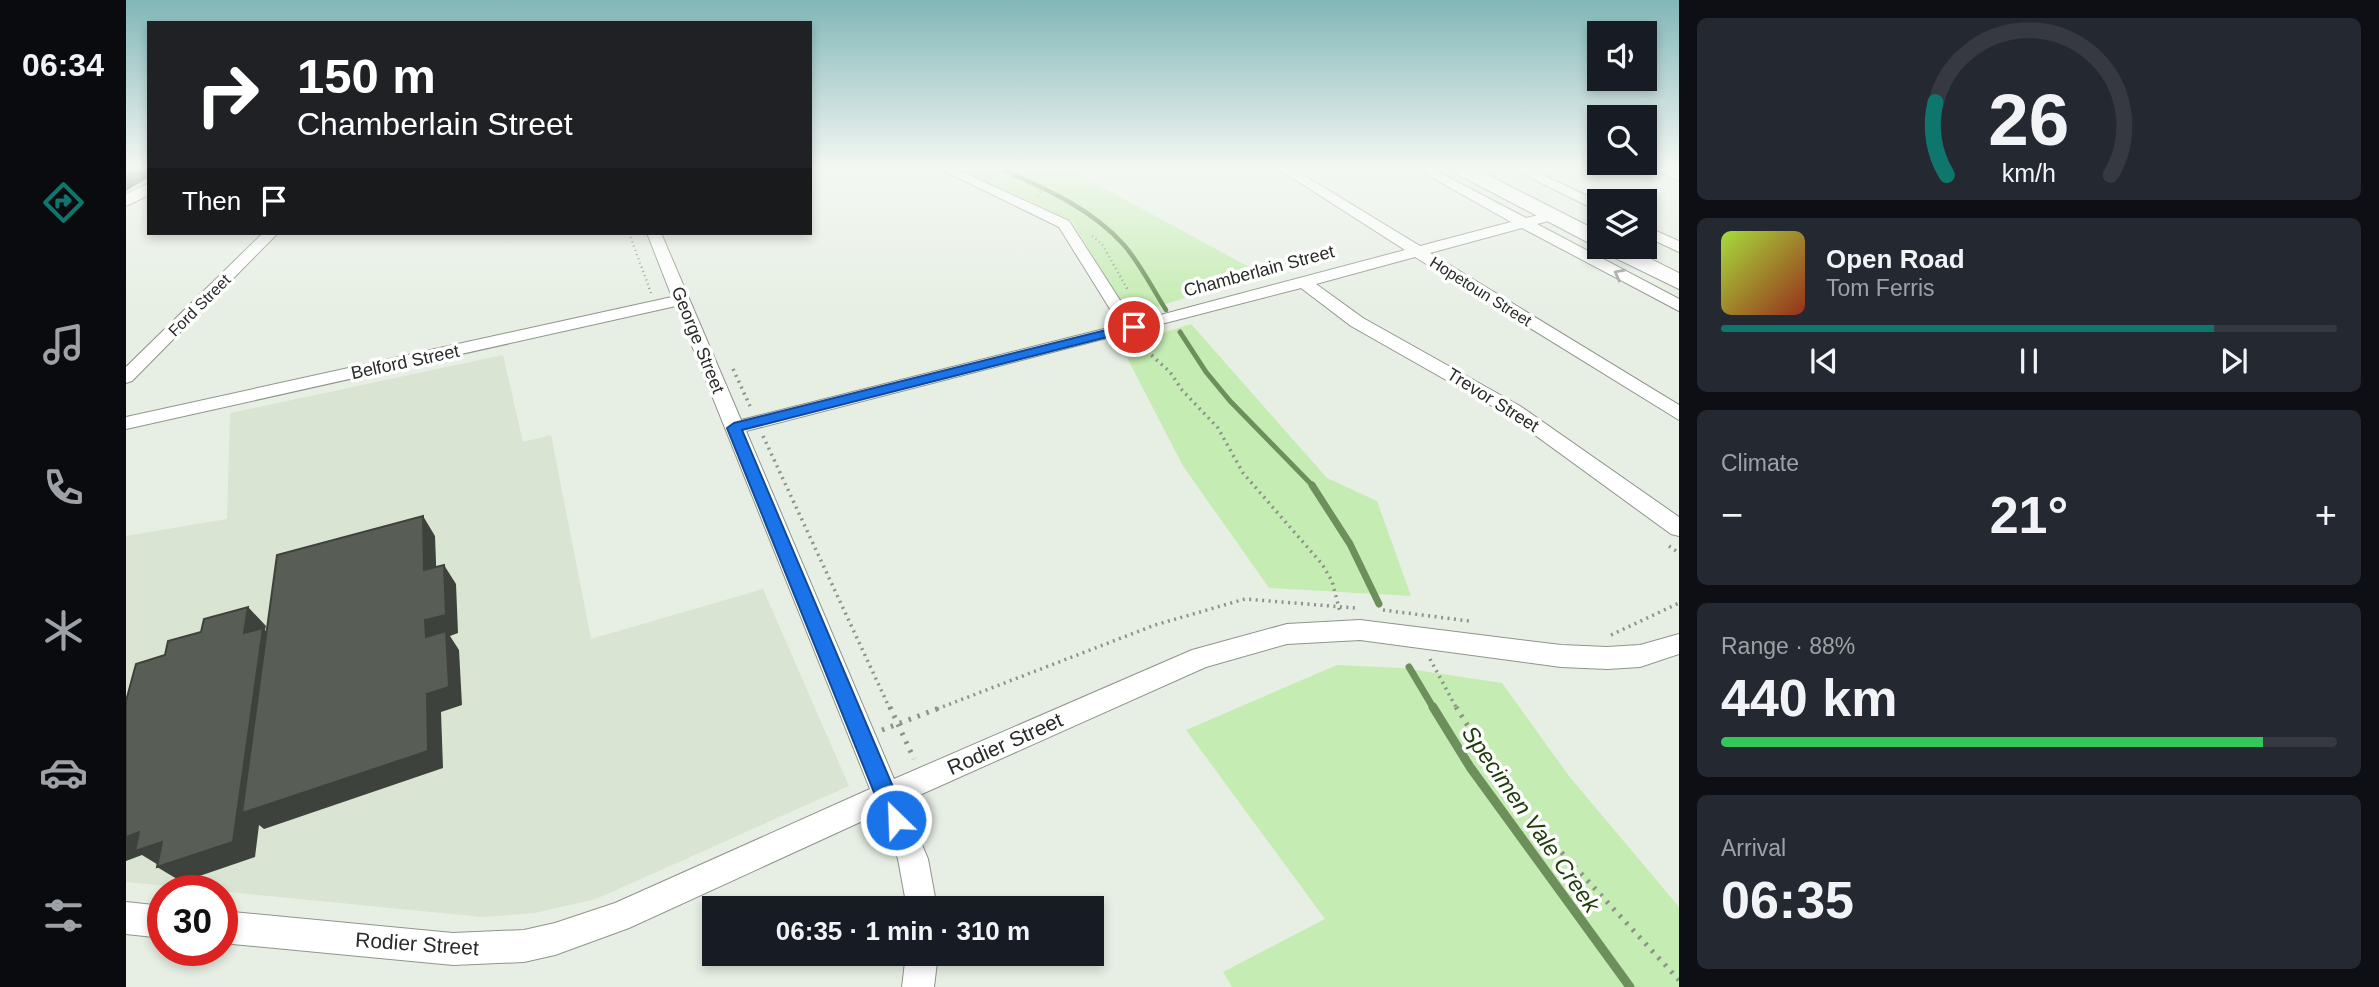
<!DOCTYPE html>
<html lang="en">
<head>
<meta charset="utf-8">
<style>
	body { margin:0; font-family:Helvetica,sans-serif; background:#242831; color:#f1f3f6; height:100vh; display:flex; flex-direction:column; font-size:26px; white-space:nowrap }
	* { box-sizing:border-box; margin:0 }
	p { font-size:23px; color:#9ea1a6 }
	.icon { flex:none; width:38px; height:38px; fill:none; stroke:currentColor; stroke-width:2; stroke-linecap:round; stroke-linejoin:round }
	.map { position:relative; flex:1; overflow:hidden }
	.sheet { display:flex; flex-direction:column; gap:18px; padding:18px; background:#0d0f14; width:700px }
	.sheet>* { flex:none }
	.hud { position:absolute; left:21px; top:21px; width:665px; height:214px; border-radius:0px; box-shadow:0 4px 10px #0003; background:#202124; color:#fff; overflow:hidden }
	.fabs { position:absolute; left:1461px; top:21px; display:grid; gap:14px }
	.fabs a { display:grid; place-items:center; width:70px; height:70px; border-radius:0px; background:#171b24; box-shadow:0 4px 10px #0003; font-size:35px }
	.speed { position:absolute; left:21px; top:875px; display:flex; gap:14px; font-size:35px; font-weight:700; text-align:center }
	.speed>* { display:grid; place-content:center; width:91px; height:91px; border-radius:50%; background:#171b24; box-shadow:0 4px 10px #0003; line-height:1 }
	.speed .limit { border:10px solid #d22; background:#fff; color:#111 }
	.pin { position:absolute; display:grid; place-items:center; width:60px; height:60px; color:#fff; margin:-30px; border:4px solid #fff; border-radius:50%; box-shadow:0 2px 7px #0007 }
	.me { position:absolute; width:77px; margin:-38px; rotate:336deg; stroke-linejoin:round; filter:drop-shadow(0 0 5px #0008) }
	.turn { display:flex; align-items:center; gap:24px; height:147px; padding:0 35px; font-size:32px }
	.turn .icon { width:91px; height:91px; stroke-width:2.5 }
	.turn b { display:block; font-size:49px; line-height:60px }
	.then { display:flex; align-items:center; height:66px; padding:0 35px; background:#0003; gap:14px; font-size:26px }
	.big { font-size:52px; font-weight:700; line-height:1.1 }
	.sheet .card { flex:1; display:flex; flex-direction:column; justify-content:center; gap:10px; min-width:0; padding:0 24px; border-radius:10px; background:#242831 }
	.sheet .dial { align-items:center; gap:0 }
	.dial svg { height:182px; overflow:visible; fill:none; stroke:#363941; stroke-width:7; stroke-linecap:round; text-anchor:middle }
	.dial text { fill:#f1f3f6; stroke:none }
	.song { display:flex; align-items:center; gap:21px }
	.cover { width:84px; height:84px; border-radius:10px; background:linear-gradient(135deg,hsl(80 70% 55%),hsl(10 70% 35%)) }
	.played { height:7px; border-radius:4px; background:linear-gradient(90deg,#0f766e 80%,#363941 80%) }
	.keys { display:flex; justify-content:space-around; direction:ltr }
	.heat { display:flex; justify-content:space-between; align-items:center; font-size:38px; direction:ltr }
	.charge { height:10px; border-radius:5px; background:linear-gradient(90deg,#34c759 88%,#363941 0) }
	.trip { position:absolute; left:576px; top:896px; width:402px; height:70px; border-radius:0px; background:#171b24; box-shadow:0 4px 10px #0003; font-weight:700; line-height:70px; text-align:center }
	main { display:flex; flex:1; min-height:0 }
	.dock { display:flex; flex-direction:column; width:126px; justify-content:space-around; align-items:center; background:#090b0e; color:#9ea1a6 }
	.dock .icon { width:49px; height:49px }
	.dock .current { color:#0f766e }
	.dock b { font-size:32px; color:#f1f3f6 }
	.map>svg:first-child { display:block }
	.built { fill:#d9e4d3 }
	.green { fill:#c5ecb2 }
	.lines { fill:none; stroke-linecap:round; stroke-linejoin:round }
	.stream-far3 { stroke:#6d8f5b; stroke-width:4.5 }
	.stream-far2 { stroke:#6d8f5b; stroke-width:5 }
	.stream-far1 { stroke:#6d8f5b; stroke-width:7 }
	.stream { stroke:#6d8f5b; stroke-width:9 }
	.minor-casing { stroke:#8e958b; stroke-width:2 }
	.tertiary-casing { stroke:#8e958b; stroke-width:2 }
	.secondary-casing { stroke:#8e958b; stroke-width:2 }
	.path-far2 { stroke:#8d938b; stroke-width:2.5; stroke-dasharray:1 3.5; stroke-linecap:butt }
	.path-far1 { stroke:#8d938b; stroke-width:3.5; stroke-dasharray:2 4.5; stroke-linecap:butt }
	.path { stroke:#8d938b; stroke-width:5; stroke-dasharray:2.5 7; stroke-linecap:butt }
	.minor { fill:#fff; fill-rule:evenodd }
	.tertiary { fill:#fff; fill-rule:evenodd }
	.secondary { fill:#fff; fill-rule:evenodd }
	.shaded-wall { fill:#3e423c }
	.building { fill:#585e55; stroke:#3e423c; stroke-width:2 }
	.oneway { stroke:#9ea09e }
	.route { fill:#1a73e8; stroke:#114b97; stroke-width:2 }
	.labels { text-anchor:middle; stroke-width:7; stroke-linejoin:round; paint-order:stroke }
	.far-street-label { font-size:16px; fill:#282b27; stroke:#fff }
	.street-label { font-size:18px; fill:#282b27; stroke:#fff }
	.near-street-label { font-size:21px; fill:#282b27; stroke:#fff }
	.near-water-label { font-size:23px; font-style:italic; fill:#1d3c08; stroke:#fff }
</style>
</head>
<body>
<main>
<nav class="dock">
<b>06:34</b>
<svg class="icon current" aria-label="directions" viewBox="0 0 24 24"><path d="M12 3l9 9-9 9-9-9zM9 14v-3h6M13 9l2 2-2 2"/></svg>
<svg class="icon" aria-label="music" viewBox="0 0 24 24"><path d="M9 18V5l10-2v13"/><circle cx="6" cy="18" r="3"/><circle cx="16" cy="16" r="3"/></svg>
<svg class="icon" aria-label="phone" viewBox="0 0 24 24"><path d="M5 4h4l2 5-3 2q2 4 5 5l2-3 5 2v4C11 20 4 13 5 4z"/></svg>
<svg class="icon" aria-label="climate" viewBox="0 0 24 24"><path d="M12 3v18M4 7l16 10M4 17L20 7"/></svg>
<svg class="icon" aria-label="car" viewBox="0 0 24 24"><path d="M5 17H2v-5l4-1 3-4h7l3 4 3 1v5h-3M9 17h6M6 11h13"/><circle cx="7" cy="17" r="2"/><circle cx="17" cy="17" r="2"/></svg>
<svg class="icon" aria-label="filters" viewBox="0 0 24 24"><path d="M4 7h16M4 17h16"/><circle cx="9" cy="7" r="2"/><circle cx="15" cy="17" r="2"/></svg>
</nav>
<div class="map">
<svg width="1553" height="987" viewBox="0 0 1553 987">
	<rect width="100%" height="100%" fill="#e7efe4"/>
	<path class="built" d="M377,355L397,442L425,435L465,639L637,589L723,786L470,899L409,913L356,917L0,882V536L101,519L104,413Z"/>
	<path class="green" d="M832,168H941L1134,273L1028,308L993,300L946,221Z
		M1065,324L1201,478L1251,501L1285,596L1143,588L1057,466L995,346Z
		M1211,665L1276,668L1376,683L1443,776L1553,907V987H1106L1097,972L1199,919L1060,730Z"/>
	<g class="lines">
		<path class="stream-far3" d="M873,168C918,188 965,208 998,245C1015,265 1026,288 1040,310"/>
		<path class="stream-far2" d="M1054,332L1080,372L1104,401L1187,486"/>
		<path class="stream-far1" d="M1186,485L1224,544L1253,604
			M1283,667L1308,709"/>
		<path class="stream" d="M1307,707L1344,767L1504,987"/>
		<defs>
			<path id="minor" d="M812,168H828L943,221L1008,322L1279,250L1151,168H1166L1294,246L1385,222L1289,168H1305L1400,218L1425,212L1430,213L1432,216L1430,219L1411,224L1553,299V311L1396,228L1304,253L1553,405V420L1289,257L1190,284L1237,318L1394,406L1553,517V536L1545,534L1380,414L1225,326L1175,288L620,431L768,779L1066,650L1161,624L1234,620L1435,645L1481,647L1514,645L1553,634V654L1514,667L1481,669L1435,667L1234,640L1161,644L1080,667L778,802L802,859L811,908H781L772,859L754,813L503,928L429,955L398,962L327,965L96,943V911L327,933L398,930L429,923L489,903L744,789L550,306L0,429V417L546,297L521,233H535L615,420L994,325L933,227Z
				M1385,168H1402L1474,202V212Z
				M1524,168H1542L1553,172V181Z
				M1519,226L1553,241V252L1519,236Z
				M137,233H152L6,381L0,383V367Z
				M0,902L37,906V938L0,934Z
				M780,954H812L808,987H776Z"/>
			<path id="tertiary" d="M23,183V195L0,206V194Z"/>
			<path id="secondary" d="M1325,168H1348L1474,232V247H1501L1553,273V289L1477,252L1474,247L1467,245L1327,172Z"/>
		</defs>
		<use href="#minor" class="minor-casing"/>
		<use href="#tertiary" class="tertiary-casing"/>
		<use href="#secondary" class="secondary-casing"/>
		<path class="path-far2" d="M912,196L920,183
			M503,233L525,293
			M966,236L976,244L1002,290
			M1182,262L1200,258"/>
		<path class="path-far1" d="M1011,342L1044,372L1056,390L1092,428L1117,473L1196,564L1206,581L1214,612
			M607,369L624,406
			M637,436L764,709
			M1543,546L1553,553
			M1257,610L1343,621
			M1485,635L1553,603
			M1304,659L1331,709
			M811,709L1029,625L1119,599L1229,608"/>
		<path class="path" d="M764,707L788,759
			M1330,707L1391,804L1553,980
			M756,730L816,707"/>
		<use href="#minor" class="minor"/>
		<use href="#tertiary" class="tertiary"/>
		<use href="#secondary" class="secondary"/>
	</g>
	<path class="shaded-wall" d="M8,168H23V177L0,191V172Z
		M297,516L309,536L311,589L298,570Z
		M318,565L330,584L332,633L324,636L333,650L336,705L315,712L317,768L138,829L133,825L129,857L56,882L31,867L34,866L16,855L0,861V837L118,633L122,607L140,626L139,630L154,646L300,637L299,620Z"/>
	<path class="building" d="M0,168H8L0,172Z
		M297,516L298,570L318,565L320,615L299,620L300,637L320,631L323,687L301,694L302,751L116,813L151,555Z
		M122,607L118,633L137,628L107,842L31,867L36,842L9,851L13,832L0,837V701L10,664L39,655L42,641L75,632L78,619Z"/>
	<defs><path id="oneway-chevron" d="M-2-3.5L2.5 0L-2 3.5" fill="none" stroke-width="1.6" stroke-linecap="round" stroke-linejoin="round" transform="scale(1.75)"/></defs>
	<use class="oneway" href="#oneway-chevron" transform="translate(1493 274) rotate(-152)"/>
	<linearGradient id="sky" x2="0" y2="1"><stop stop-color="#82b6b8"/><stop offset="0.55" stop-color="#f4f8f3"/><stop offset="1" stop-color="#f4f8f3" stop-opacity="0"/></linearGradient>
	<rect width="1553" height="306" fill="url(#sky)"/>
	<path class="route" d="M1008,323L1013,324V329L616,430L781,820L777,827L770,830L762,827L601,428L608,423Z"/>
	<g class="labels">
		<g class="far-street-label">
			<text transform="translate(1355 291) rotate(32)" y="6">Hopetoun Street</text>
			<text transform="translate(73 305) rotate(-45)" y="6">Ford Street</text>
		</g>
		<g class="street-label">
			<text transform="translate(1133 271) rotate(-15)" y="6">Chamberlain Street</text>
			<text transform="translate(572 340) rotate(68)" y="6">George Street</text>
			<text transform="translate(279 362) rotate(-12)" y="6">Belford Street</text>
			<text transform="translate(1367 400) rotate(32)" y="6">Trevor Street</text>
		</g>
		<g class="near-street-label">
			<text transform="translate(879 744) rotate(-24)" y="7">Rodier Street</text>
			<text transform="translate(291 944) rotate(4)" y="7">Rodier Street</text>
		</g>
		<g class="near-water-label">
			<text transform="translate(1405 819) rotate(55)" y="8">Specimen Vale Creek</text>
		</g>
	</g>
</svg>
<div class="fabs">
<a><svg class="icon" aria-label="sound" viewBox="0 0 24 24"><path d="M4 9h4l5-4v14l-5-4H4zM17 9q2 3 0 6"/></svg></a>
<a><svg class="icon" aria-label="search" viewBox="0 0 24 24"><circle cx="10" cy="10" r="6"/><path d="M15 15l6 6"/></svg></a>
<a><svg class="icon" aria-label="layers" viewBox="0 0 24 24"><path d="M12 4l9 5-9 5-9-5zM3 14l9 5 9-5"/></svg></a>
</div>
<div class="speed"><div class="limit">30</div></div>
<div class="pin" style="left:1008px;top:327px;background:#d93025"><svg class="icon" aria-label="arrive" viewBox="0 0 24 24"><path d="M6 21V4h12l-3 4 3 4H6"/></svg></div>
<svg class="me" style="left:770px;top:820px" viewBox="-20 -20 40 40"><circle r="17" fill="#1a73e8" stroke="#fff" stroke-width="3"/><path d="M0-11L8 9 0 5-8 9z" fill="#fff"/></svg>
<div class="trip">06:35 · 1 min · 310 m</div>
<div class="hud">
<div class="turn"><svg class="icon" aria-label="right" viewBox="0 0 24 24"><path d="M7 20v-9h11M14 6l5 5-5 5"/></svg><div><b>150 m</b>Chamberlain Street</div></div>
<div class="then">Then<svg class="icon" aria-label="arrive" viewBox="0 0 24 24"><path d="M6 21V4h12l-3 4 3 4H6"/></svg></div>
</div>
</div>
<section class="sheet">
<div class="card dial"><svg viewBox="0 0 100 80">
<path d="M14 69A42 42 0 1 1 86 69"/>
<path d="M14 69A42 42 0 0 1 9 37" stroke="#0f766e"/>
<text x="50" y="56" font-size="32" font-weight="700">26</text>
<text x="50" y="72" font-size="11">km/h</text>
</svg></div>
<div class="card">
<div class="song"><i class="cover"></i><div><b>Open Road</b><p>Tom Ferris</p></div></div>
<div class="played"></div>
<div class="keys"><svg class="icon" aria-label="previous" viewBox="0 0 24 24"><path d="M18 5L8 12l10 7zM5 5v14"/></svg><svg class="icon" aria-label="pause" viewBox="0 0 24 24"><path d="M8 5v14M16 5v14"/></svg><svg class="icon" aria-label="next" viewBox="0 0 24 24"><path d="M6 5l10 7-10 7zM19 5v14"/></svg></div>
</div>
<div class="card"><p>Climate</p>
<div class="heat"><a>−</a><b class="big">21°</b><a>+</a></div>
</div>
<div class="card"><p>Range · 88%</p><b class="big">440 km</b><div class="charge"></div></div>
<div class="card"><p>Arrival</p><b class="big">06:35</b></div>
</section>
</main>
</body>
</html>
